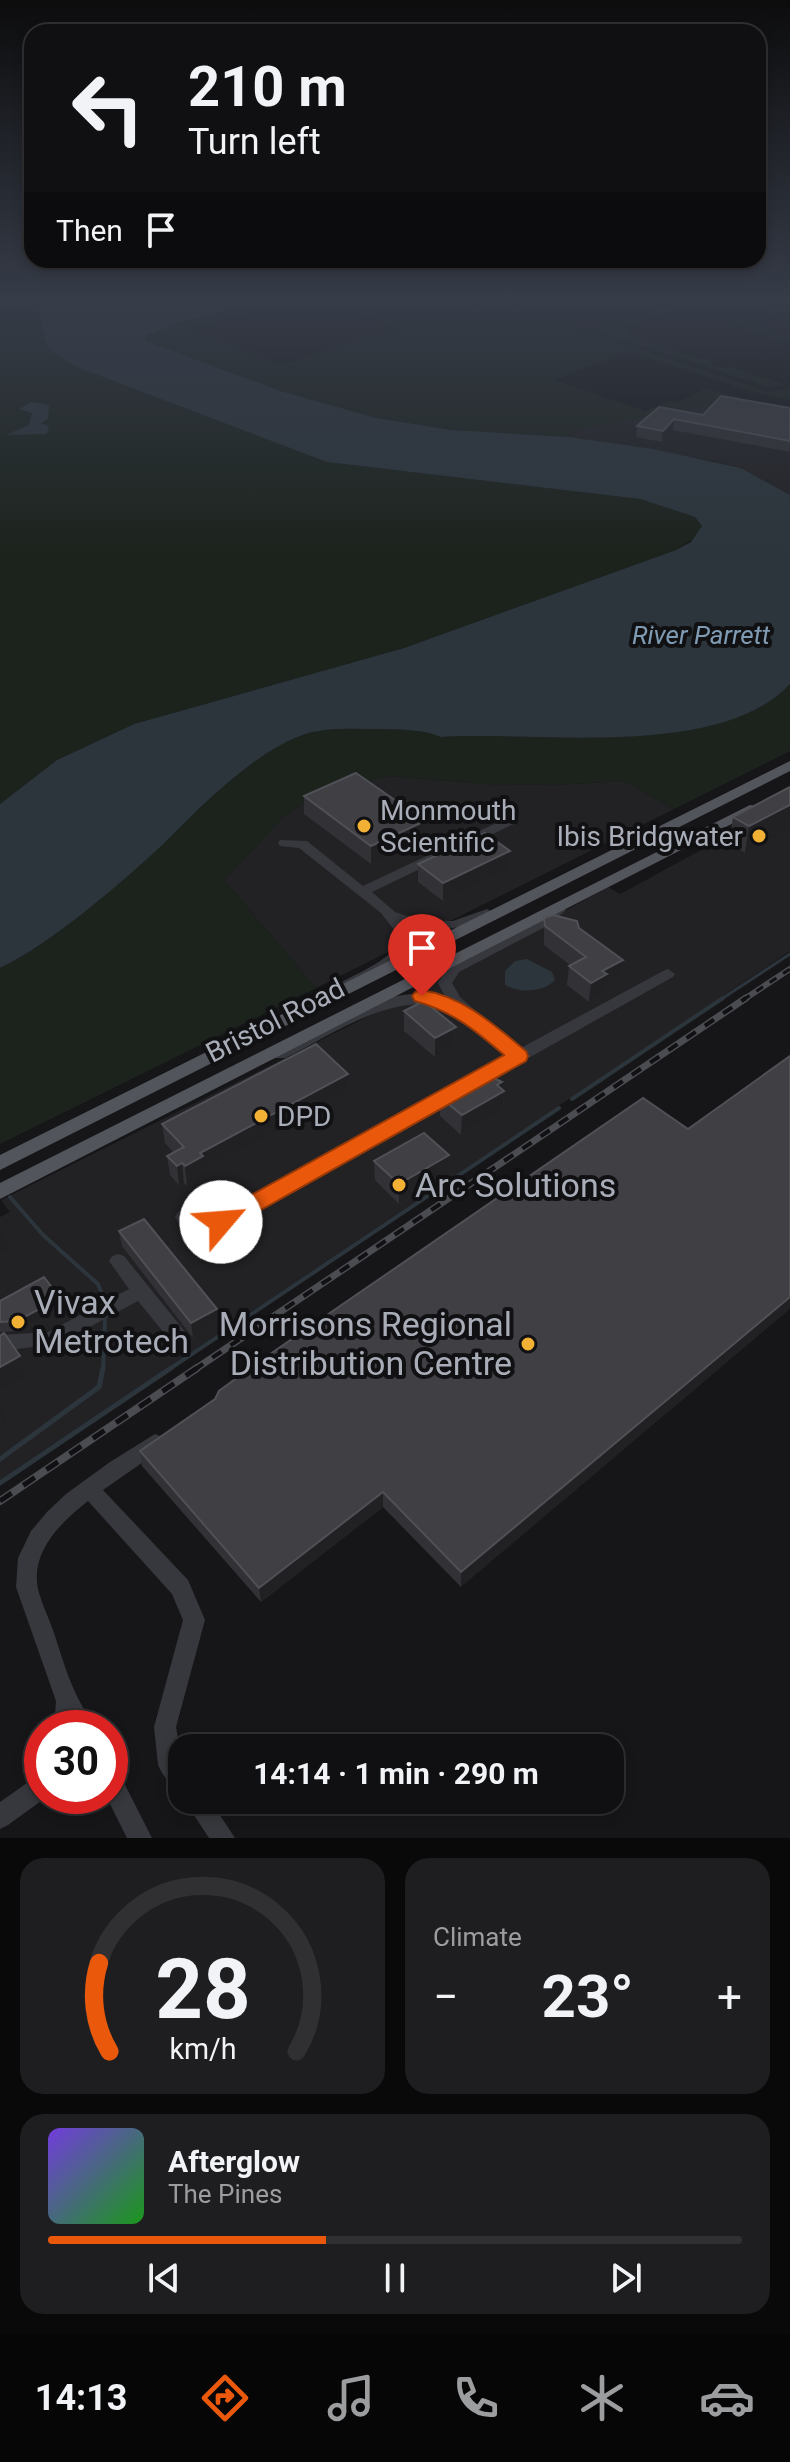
<!DOCTYPE html>
<html lang="en">
<head>
<meta charset="utf-8">
<style>
	body { margin:0; font-family:Roboto,sans-serif; background:#1e1e20; color:#f1f3f6; height:100vh; display:flex; flex-direction:column; font-size:30px; white-space:nowrap }
	* { box-sizing:border-box; margin:0 }
	p { font-size:26px; color:#9c9d9f }
	.icon { flex:none; width:44px; height:44px; fill:none; stroke:currentColor; stroke-width:2; stroke-linecap:round; stroke-linejoin:round }
	.map { position:relative; height:1838px; overflow:hidden }
	.drawer { display:flex; flex-direction:column; gap:20px; padding:20px; background:#09090a; flex:1 }
	.drawer>* { flex:none }
	.hud { position:absolute; left:24px; top:24px; width:742px; height:244px; border-radius:24px; box-shadow:0 4px 12px #0003,0 0 0 2px #303032; background:#101012; color:#f1f3f6; overflow:hidden }
	.speed { position:absolute; left:24px; top:1710px; display:flex; gap:16px; font-size:40px; font-weight:700; text-align:center }
	.speed>* { display:grid; place-content:center; width:104px; height:104px; border-radius:50%; background:#101012; box-shadow:0 4px 12px #0003,0 0 0 2px #303032; line-height:1 }
	.speed .limit { border:12px solid #d22; background:#fff; color:#111 }
	.pin { position:absolute; display:grid; place-items:center; width:68px; height:68px; color:#fff; margin:-82px -34px; border-radius:50% 50% 50% 0; rotate:-45deg; box-shadow:0 0 8px #0007 }
	.pin .icon { rotate:45deg }
	.me { position:absolute; width:88px; margin:-44px; rotate:63deg; stroke-linejoin:round; filter:drop-shadow(0 0 6px #0008) }
	.turn { display:flex; align-items:center; gap:28px; height:168px; padding:0 32px; font-size:36px }
	.turn .icon { width:104px; height:104px; stroke-width:2.5 }
	.turn b { display:block; font-size:56px; line-height:68px }
	.then { display:flex; align-items:center; height:76px; padding:0 32px; background:#0003; gap:16px; font-size:30px }
	.big { font-size:60px; font-weight:700; line-height:1.1 }
	.drawer .widget { flex:1; display:flex; flex-direction:column; justify-content:center; gap:12px; min-width:0; padding:0 28px; border-radius:24px; background:#1e1e20 }
	.drawer .dial { align-items:center; gap:0 }
	.dial svg { height:208px; overflow:visible; fill:none; stroke:#303032; stroke-width:7; stroke-linecap:round; text-anchor:middle }
	.dial text { fill:#f1f3f6; stroke:none }
	.song { display:flex; align-items:center; gap:24px }
	.cover { width:96px; height:96px; border-radius:12px; background:linear-gradient(135deg,hsl(260 70% 55%),hsl(120 70% 35%)) }
	.played { height:8px; border-radius:4px; background:linear-gradient(90deg,#ea580c 40%,#303032 40%) }
	.keys { display:flex; justify-content:space-around; direction:ltr }
	.heat { display:flex; justify-content:space-between; align-items:center; font-size:44px; direction:ltr }
	.drawer .tiles { flex:1; display:grid; gap:20px; grid-template-columns:1fr 1fr }
	.widget:last-child { grid-column:span 2 }
	.trip { position:absolute; left:168px; top:1734px; width:456px; height:80px; border-radius:24px; background:#101012; box-shadow:0 4px 12px #0003,0 0 0 2px #303032; font-weight:700; line-height:80px; text-align:center }
	.menu { display:flex; height:128px; justify-content:space-around; align-items:center; background:#060607; color:#9c9d9f }
	.menu .icon { width:56px; height:56px }
	.menu .on { color:#ea580c }
	.menu b { font-size:36px; color:#f1f3f6 }
	.map>svg:first-child { display:block }
	.built { fill:#222225 }
	.green { fill:#1c231d }
	.water { fill:#2c353c }
	.lines { fill:none; stroke-linecap:round; stroke-linejoin:round }
	.stream-far2 { stroke:#2c353c; stroke-width:3 }
	.stream-far1 { stroke:#2c353c; stroke-width:4 }
	.stream { stroke:#2c353c; stroke-width:5 }
	.minor { fill:#37383d; fill-rule:evenodd }
	.major { fill:#53555c; fill-rule:evenodd }
	.rail-far2-casing { stroke:#4a4c52; stroke-width:6 }
	.rail-far1-casing { stroke:#4a4c52; stroke-width:7 }
	.rail-casing { stroke:#4a4c52; stroke-width:8 }
	.rail-far2 { stroke:#111113; stroke-width:3; stroke-dasharray:8; stroke-linecap:butt }
	.rail-far1 { stroke:#111113; stroke-width:4; stroke-dasharray:11; stroke-linecap:butt }
	.rail { stroke:#111113; stroke-width:5; stroke-dasharray:14; stroke-linecap:butt }
	.wall { fill:#323236 }
	.shaded-wall { fill:#212124 }
	.building { fill:#3f3f44; stroke:#4f5156; stroke-width:2 }
	.route { fill:#ea580c; stroke:#983908; stroke-width:2 }
	.poi-dot { fill:#f2b134; stroke:#111113; stroke-width:3 }
	.labels { text-anchor:middle; stroke-width:8; stroke-linejoin:round; paint-order:stroke }
	.far-water-label { font-size:26px; font-style:italic; fill:#7f9bb3; stroke:#111113 }
	.poi-label { font-size:28px; fill:#a8adb8; stroke:#111113; text-anchor:start }
	.street-label { font-size:28px; fill:#a8adb8; stroke:#111113 }
	.near-poi-label { font-size:34px; fill:#a8adb8; stroke:#111113; text-anchor:start }
</style>
</head>
<body>
<div class="map">
<svg width="790" height="1838" viewBox="0 0 790 1838">
	<rect width="100%" height="100%" fill="#161618"/>
	<path class="built" d="M709,404L790,418V495L741,468L713,461L569,437L577,430Z
		M389,776L485,784L555,785L624,781L674,809L316,988L224,880L284,816L328,788Z
		M790,802V951L0,1480V1217L10,1212L1,1200L415,993L608,887L620,894Z"/>
	<path class="green" d="M0,298H41L38,310L48,349L123,385L191,407L327,462L640,499L695,517L702,526L699,535L676,550L404,648L134,724L57,760L0,804Z
		M275,298H309L196,326L193,332L281,365L397,328L325,298H311H491L399,328L494,302L766,391L762,393L790,388V400L760,394L628,351L554,380L645,411L670,401L677,403L706,388L741,399L790,406L741,399L577,430L569,437C504,434 439,432 375,418C297,401 218,373 145,341L146,336L173,324Z
		M658,298L692,305L625,326L629,337L715,362L710,364L728,369L729,366L787,385L768,387L593,330L678,305Z
		M790,304V310L745,325L766,331L748,325L790,311L753,325L790,337V343L728,323Z
		M790,684V751L674,809L624,781L555,785L485,784L389,776L328,789L284,816L224,880L316,988L0,1144V968C60,939 124,880 173,834C209,800 260,747 309,733C332,727 358,729 382,729C402,730 422,729 442,737C537,731 720,759 790,684Z"/>
	<path class="water" d="M41,298H275L173,324L146,336L145,341L280,391L376,418L451,430L569,437L653,449L741,468L790,495V684C719,760 537,731 441,737C422,729 402,730 382,729C358,729 332,727 309,733C255,749 199,809 160,847C118,886 52,943 0,968V804L57,760L134,724L404,648L676,550L691,542L702,526L695,517L640,499L327,462L77,367L48,349L38,310Z
		M31,402L49,405L48,419L41,423L49,426L47,434L6,435L29,425L32,413L19,409Z
		M527,959L552,972L555,980C543,993 519,993 505,985V971L515,961Z"/>
	<g class="lines">
		<path class="stream-far2" d="M720,1000L790,954"/>
		<path class="stream-far1" d="M572,1099L723,998
			M10,1197L43,1235L98,1284L105,1302
			M103,1370L105,1319
			M168,1370L559,1108"/>
		<path class="stream" d="M0,1459L99,1387L103,1368
			M0,1483L171,1368"/>
		<path class="minor" d="M513,815L518,816L519,819L518,822L372,892L395,912L422,921H453L487,909L494,913L492,916C462,928 436,935 405,925L416,940L401,960L333,999H323L321,996L323,993C347,976 385,966 402,940L381,913L299,848L280,846L278,843L280,840L307,841L363,886Z
			M559,905L566,909L564,912L543,928L459,972L452,983L460,997L519,1049L663,971L668,969L675,974L673,977L227,1227L201,1234L178,1222L175,1217L178,1212L184,1210L203,1220L216,1217L507,1055C495,1044 473,1020 460,1014C402,983 337,1033 285,1058H275L272,1054L275,1050C323,1027 391,979 446,998L438,983L448,966L533,922Z
			M118,1254L124,1256L187,1334L189,1339L187,1344L180,1347L173,1344L138,1301L58,1344L0,1351V1335L48,1332L129,1289L109,1261L112,1256Z
			M155,1434L162,1437L165,1443L162,1449L103,1490L188,1580L205,1620L176,1727L182,1762V1793L174,1789L162,1773L158,1765L154,1727L183,1620L172,1594L88,1501C61,1522 30,1552 38,1589C42,1605 50,1620 55,1636C64,1664 72,1692 89,1717H101L109,1720L112,1728L118,1731C127,1748 129,1759 121,1777L152,1838H127L106,1796H110V1728H54L56,1701L16,1587L18,1558L31,1531L47,1512L66,1494L110,1462Z
			M42,1774V1796H48L8,1825L0,1829V1802L34,1778Z
			M184,1800H210L235,1838H209Z"/>
		<path class="major" d="M790,761V771L0,1170V1155Z
			M750,805L755,806L757,809L755,812L0,1199V1183Z"/>
		<defs>
			<path id="rail-far2" d="M743,1000L790,969"/>
			<path id="rail-far1" d="M194,1370L746,998"/>
			<path id="rail" d="M0,1501L197,1368"/>
		</defs>
		<use href="#rail-far2" class="rail-far2-casing"/>
		<use href="#rail-far1" class="rail-far1-casing"/>
		<use href="#rail" class="rail-casing"/>
		<use href="#rail-far2" class="rail-far2"/>
		<use href="#rail-far1" class="rail-far1"/>
		<use href="#rail" class="rail"/>
	</g>
	<path class="wall" d="M659,407L703,415L790,408V452L673,430L662,442L636,437L637,426Z
		M790,787L745,853L729,843L733,817Z
		M304,796L425,821V839L371,864L304,814Z
		M510,851L509,869L443,901L418,882V864Z
		M544,918L579,928L623,960L621,979L605,987V994L589,1002L567,985L569,966L570,965L544,945Z
		M404,1011L456,1027L455,1046L435,1057L404,1031Z
		M348,1074L349,1093L205,1171V1176L187,1186L184,1183L179,1185L170,1175L167,1156L173,1152L165,1143L162,1124Z
		M501,1089L504,1091L503,1110L461,1135L440,1116V1097Z
		M643,1098L461,1587L383,1507L261,1602L142,1466L140,1451Z
		M374,1161L449,1175L399,1204L375,1180Z
		M119,1231L218,1324L193,1338L122,1246Z
		M0,1301L62,1308L19,1331L0,1332Z"/>
	<path class="shaded-wall" d="M674,419L673,430L662,442L663,431Z
		M790,805V828L745,853L749,826Z
		M425,821V839L371,864V846Z
		M510,851L509,869L443,901V883Z
		M623,960L621,979L605,987V994L589,1002L591,983L602,971Z
		M456,1027L455,1046L435,1057V1038Z
		M348,1074L349,1093L205,1171V1176L187,1186L185,1166L200,1153Z
		M502,1082L501,1093L504,1091L503,1110L461,1135L462,1115Z
		M449,1155V1175L399,1204V1184Z
		M182,1163L184,1183L179,1185L177,1166Z
		M4,1230L9,1250L0,1254V1233Z
		M790,1297V1309L461,1587V1572Z
		M60,1298L62,1308L19,1331L17,1321Z
		M217,1309L218,1324L193,1338L191,1323Z
		M20,1356L25,1376L0,1389V1367Z
		M2,1404L6,1423L0,1427V1405Z
		M383,1492V1507L261,1602L259,1588Z"/>
	<path class="building" d="M721,396L790,408V441L674,419L663,431L637,426L659,407L703,415Z
		M356,773L425,821L371,846L304,796Z
		M790,787V805L749,826L733,817Z
		M485,833L510,851L443,883L418,864Z
		M553,915L577,921L579,928L623,960L602,971L607,974L591,983L569,966L586,957L545,926L544,918Z
		M424,1001L456,1027L435,1038L404,1011Z
		M316,1044L348,1074L200,1153L203,1156L185,1166L182,1163L177,1166L167,1156L184,1147L162,1124Z
		M790,1056V1297L461,1572L383,1492L259,1588L140,1451L215,1399L219,1391L257,1363L643,1098L688,1129Z
		M482,1073L502,1082L497,1085L504,1091L462,1115L440,1097Z
		M424,1133L449,1155L399,1184L374,1161Z
		M144,1219L217,1309L191,1323L119,1231Z
		M44,1277L60,1298L17,1321L0,1322V1301Z
		M4,1333L20,1356L0,1367V1336Z"/>
	<linearGradient id="sky" x2="0" y2="1"><stop stop-color="#0c0c0d"/><stop offset="0.54" stop-color="#363c48"/><stop offset="1" stop-color="#363c48" stop-opacity="0"/></linearGradient>
	<rect width="790" height="555" fill="url(#sky)"/>
	<path class="route" d="M422,990C464,997 493,1024 526,1051L528,1056L526,1061L229,1228H213L210,1222L213,1216L504,1055C475,1030 452,1011 415,1001L412,996L415,992Z"/>
	<g class="poi-dot">
		<circle cx="364" cy="826" r="8"/>
		<circle cx="759" cy="836" r="8"/>
		<circle cx="261" cy="1116" r="8"/>
		<circle cx="399" cy="1185" r="8"/>
		<circle cx="18" cy="1322" r="8"/>
		<circle cx="528" cy="1344" r="8"/>
	</g>
	<g class="labels">
		<g class="far-water-label">
			<text x="701" y="644">River Parrett</text>
		</g>
		<g class="poi-label">
			<text x="380" y="820">Monmouth<tspan x="380" dy="32">Scientific</tspan></text>
			<text x="743" y="846" text-anchor="end">Ibis Bridgwater</text>
			<text x="277" y="1126">DPD</text>
		</g>
		<g class="street-label">
			<text transform="translate(275 1020) rotate(-27)" y="10">Bristol Road</text>
		</g>
		<g class="near-poi-label">
			<text x="415" y="1197">Arc Solutions</text>
			<text x="34" y="1314">Vivax<tspan x="34" dy="39">Metrotech</tspan></text>
			<text x="512" y="1336" text-anchor="end">Morrisons Regional<tspan x="512" dy="39">Distribution Centre</tspan></text>
		</g>
	</g>
</svg>
<div class="speed"><div class="limit">30</div></div>
<div class="pin" style="left:422px;top:996px;background:#d93025"><svg class="icon" aria-label="arrive" viewBox="0 0 24 24"><path d="M6 21V4h12l-3 4 3 4H6"/></svg></div>
<svg class="me" style="left:221px;top:1222px" viewBox="-20 -20 40 40"><circle r="19" fill="#fff"/><path d="M0-13L10 11 0 6-10 11z" fill="#ea580c"/></svg>
<div class="trip">14:14 · 1 min · 290 m</div>
<div class="hud">
<div class="turn"><svg class="icon" aria-label="left" viewBox="0 0 24 24"><path d="M17 20v-9H6M10 6l-5 5 5 5"/></svg><div><b>210 m</b>Turn left</div></div>
<div class="then">Then<svg class="icon" aria-label="arrive" viewBox="0 0 24 24"><path d="M6 21V4h12l-3 4 3 4H6"/></svg></div>
</div>
</div>
<section class="drawer">
<div class="tiles">
<div class="widget dial"><svg viewBox="0 0 100 80">
<path d="M14 69A42 42 0 1 1 86 69"/>
<path d="M14 69A42 42 0 0 1 10 35" stroke="#ea580c"/>
<text x="50" y="56" font-size="32" font-weight="700">28</text>
<text x="50" y="72" font-size="11">km/h</text>
</svg></div>
<div class="widget"><p>Climate</p>
<div class="heat"><a>−</a><b class="big">23°</b><a>+</a></div>
</div>
<div class="widget">
<div class="song"><i class="cover"></i><div><b>Afterglow</b><p>The Pines</p></div></div>
<div class="played"></div>
<div class="keys"><svg class="icon" aria-label="previous" viewBox="0 0 24 24"><path d="M18 5L8 12l10 7zM5 5v14"/></svg><svg class="icon" aria-label="pause" viewBox="0 0 24 24"><path d="M8 5v14M16 5v14"/></svg><svg class="icon" aria-label="next" viewBox="0 0 24 24"><path d="M6 5l10 7-10 7zM19 5v14"/></svg></div>
</div>
</div>
</section>
<nav class="menu">
<b>14:13</b>
<svg class="icon on" aria-label="directions" viewBox="0 0 24 24"><path d="M12 3l9 9-9 9-9-9zM9 14v-3h6M13 9l2 2-2 2"/></svg>
<svg class="icon" aria-label="music" viewBox="0 0 24 24"><path d="M9 18V5l10-2v13"/><circle cx="6" cy="18" r="3"/><circle cx="16" cy="16" r="3"/></svg>
<svg class="icon" aria-label="phone" viewBox="0 0 24 24"><path d="M5 4h4l2 5-3 2q2 4 5 5l2-3 5 2v4C11 20 4 13 5 4z"/></svg>
<svg class="icon" aria-label="climate" viewBox="0 0 24 24"><path d="M12 3v18M4 7l16 10M4 17L20 7"/></svg>
<svg class="icon" aria-label="car" viewBox="0 0 24 24"><path d="M5 17H2v-5l4-1 3-4h7l3 4 3 1v5h-3M9 17h6M6 11h13"/><circle cx="7" cy="17" r="2"/><circle cx="17" cy="17" r="2"/></svg>
</nav>
</body>
</html>
